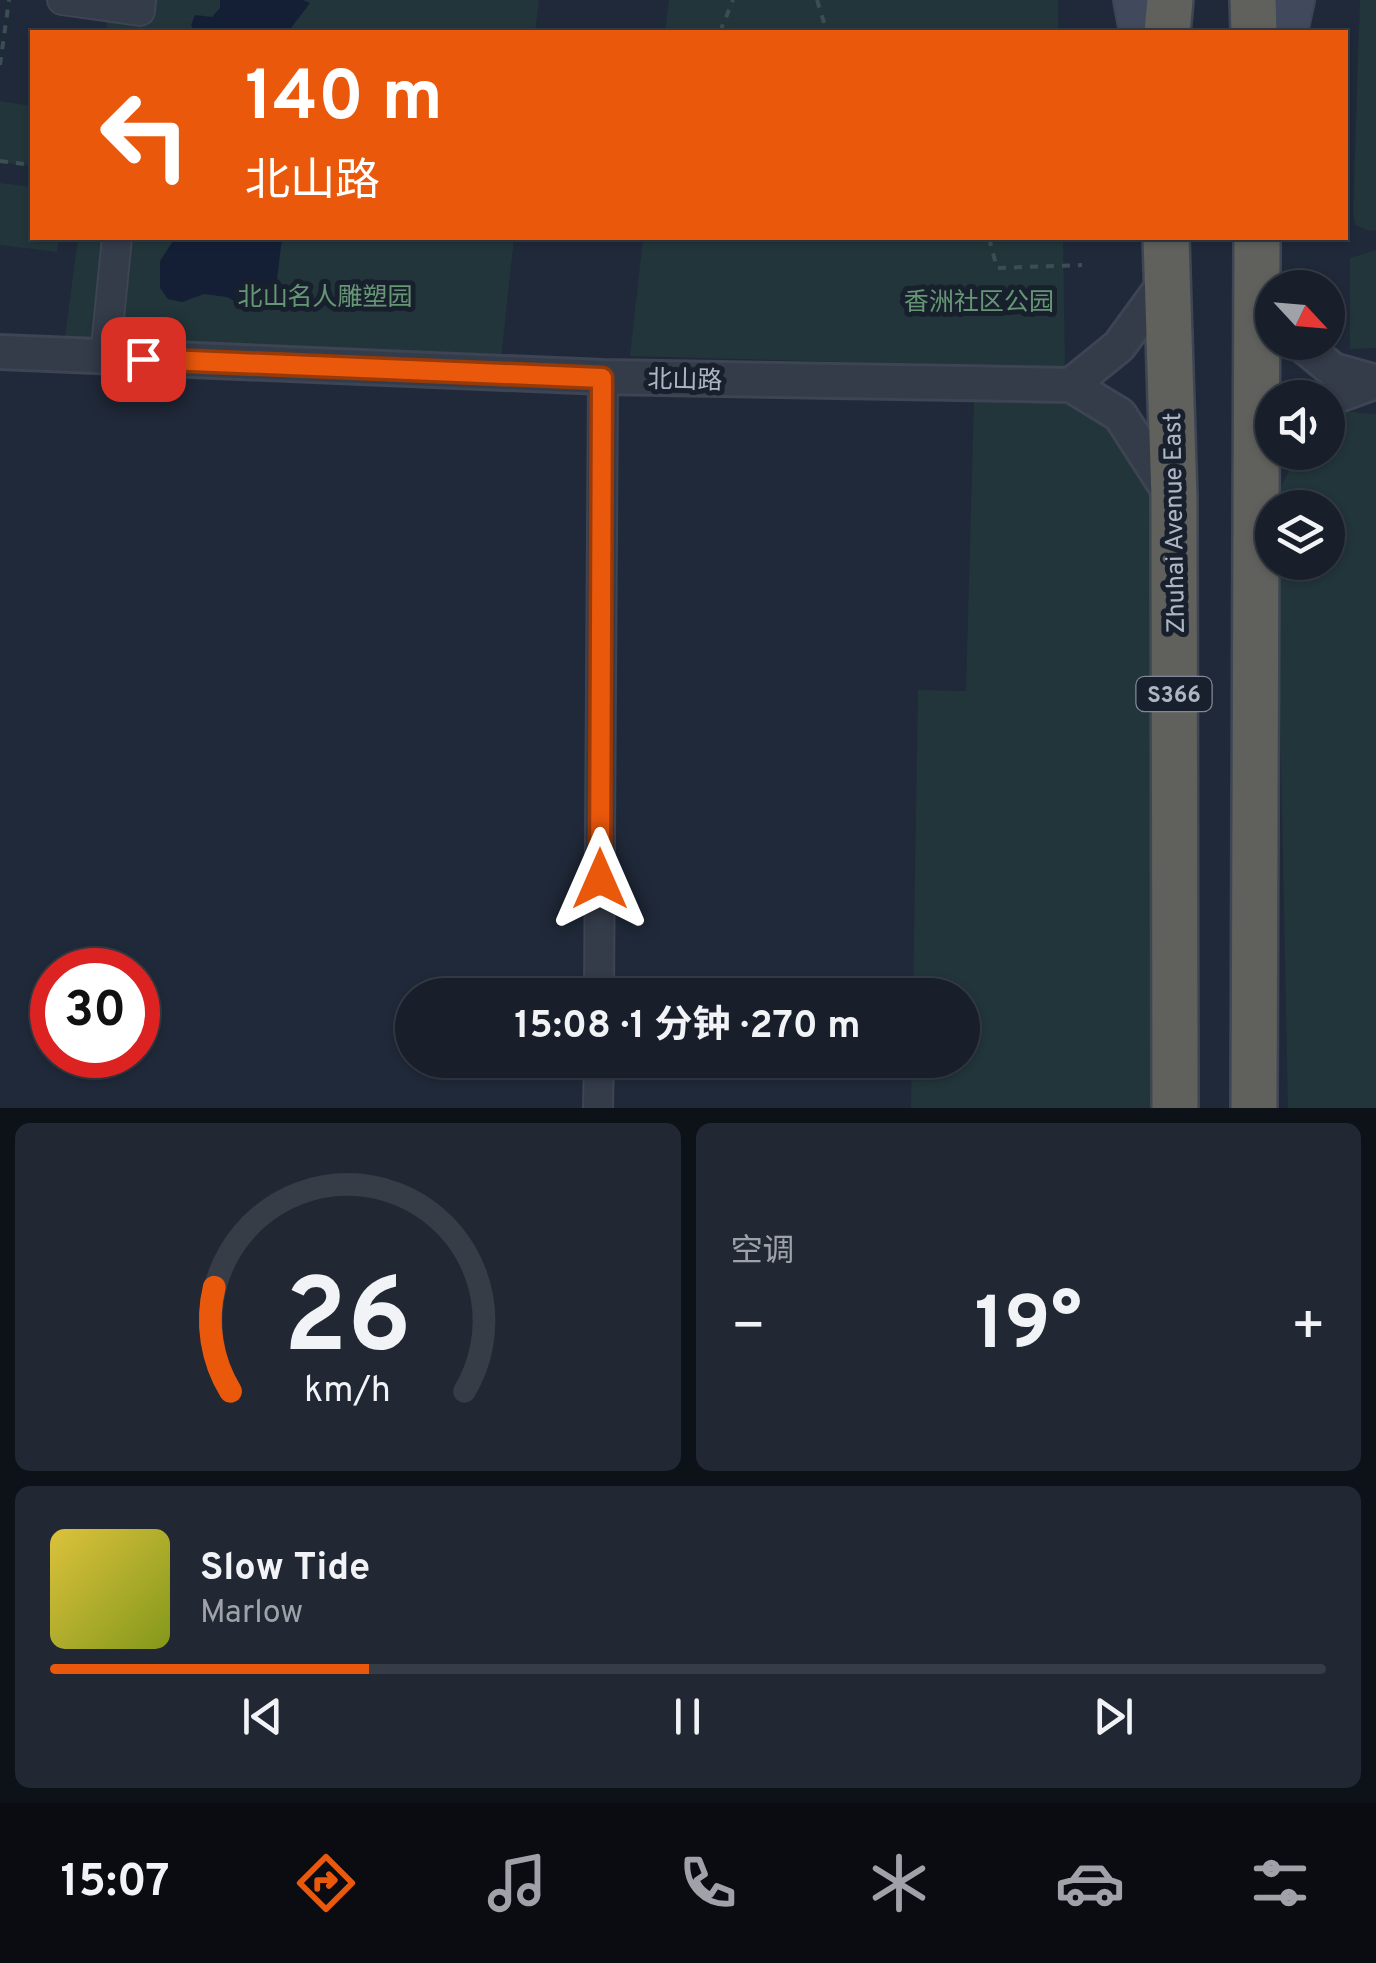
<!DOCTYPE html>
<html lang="zh">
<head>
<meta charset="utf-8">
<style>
	body { margin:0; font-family:Overpass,"Noto Sans SC",sans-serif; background:#212733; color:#f1f3f6; height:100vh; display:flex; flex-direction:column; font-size:38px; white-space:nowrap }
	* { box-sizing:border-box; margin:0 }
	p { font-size:32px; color:#9fa2a9 }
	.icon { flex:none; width:55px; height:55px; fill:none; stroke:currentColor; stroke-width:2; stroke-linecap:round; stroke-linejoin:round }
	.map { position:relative; height:1108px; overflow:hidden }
	.sheet { display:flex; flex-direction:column; gap:15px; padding:15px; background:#0d1118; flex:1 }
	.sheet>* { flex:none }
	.guide { position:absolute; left:30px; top:30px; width:1318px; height:210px; border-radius:0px; box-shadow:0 2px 8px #0004,0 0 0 2px #363d47; background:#ea580c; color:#fff; overflow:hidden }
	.needle { width:65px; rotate:116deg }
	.fabs { position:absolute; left:1255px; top:270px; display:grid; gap:20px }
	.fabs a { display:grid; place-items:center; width:90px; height:90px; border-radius:50%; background:#181f2b; box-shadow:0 2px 8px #0004,0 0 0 2px #363d47; font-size:50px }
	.speed { position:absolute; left:30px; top:948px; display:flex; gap:20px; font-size:50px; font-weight:700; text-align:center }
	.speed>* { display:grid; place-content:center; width:130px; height:130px; border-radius:50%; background:#181f2b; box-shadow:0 2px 8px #0004,0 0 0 2px #363d47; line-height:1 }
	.speed .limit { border:15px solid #d22; background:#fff; color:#111 }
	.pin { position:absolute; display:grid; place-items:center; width:85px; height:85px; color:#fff; margin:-42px; border-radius:20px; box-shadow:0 5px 15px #0006 }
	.me { position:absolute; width:110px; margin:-55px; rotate:0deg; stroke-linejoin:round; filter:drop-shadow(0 0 8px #0008) }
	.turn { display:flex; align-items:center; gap:35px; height:210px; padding:0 50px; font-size:45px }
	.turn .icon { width:130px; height:130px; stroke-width:2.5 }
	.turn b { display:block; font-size:70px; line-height:85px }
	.big { font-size:75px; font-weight:700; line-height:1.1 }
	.sheet .widget { flex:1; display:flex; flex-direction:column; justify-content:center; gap:15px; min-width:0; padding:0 35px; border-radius:15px; background:#212733 }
	.sheet .dial { align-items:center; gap:0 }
	.dial svg { height:260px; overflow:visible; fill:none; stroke:#363d47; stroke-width:7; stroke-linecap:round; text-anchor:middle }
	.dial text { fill:#f1f3f6; stroke:none }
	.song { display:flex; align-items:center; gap:30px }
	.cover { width:120px; height:120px; border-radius:15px; background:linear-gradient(135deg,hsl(50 70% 55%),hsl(70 70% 35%)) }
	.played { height:10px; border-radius:5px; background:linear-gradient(90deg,#ea580c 25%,#363d47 25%) }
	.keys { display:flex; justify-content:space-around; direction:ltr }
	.heat { display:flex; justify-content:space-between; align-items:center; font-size:55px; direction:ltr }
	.sheet .tiles { flex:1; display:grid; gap:15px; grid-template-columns:1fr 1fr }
	.widget:last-child { grid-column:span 2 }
	.trip { position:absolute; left:395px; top:978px; width:585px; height:100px; border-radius:50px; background:#181f2b; box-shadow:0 2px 8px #0004,0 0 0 2px #363d47; font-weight:700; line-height:100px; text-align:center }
	.tabs { display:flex; height:160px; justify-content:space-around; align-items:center; background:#0a0c11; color:#9fa2a9 }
	.tabs .icon { width:70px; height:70px }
	.tabs .on { color:#ea580c }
	.tabs b { font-size:45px; color:#f1f3f6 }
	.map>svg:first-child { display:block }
	.green { fill:#22353a }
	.water { fill:#141f36 }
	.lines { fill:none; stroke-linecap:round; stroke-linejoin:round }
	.minor-casing { stroke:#3d4453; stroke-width:32 }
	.tertiary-casing { stroke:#3d4453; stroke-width:38 }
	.secondary-casing { stroke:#3d4453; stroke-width:42 }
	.trunk-casing { stroke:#3e4654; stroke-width:50 }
	.path { stroke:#3b4f52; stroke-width:4; stroke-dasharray:8 8; stroke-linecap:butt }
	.minor { stroke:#343b49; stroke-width:28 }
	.tertiary { stroke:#343b49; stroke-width:32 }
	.secondary { stroke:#414a5c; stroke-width:38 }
	.trunk { stroke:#60605c; stroke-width:45 }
	.route-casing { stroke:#983908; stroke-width:25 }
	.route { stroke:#ea580c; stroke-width:18 }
	.labels { text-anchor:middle; stroke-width:10; stroke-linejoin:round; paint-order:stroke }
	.shield { fill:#19202d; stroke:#818998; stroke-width:2.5 }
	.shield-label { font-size:22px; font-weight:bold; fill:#aeb6c6 }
	.park-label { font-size:25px; fill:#659774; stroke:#19202d }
	.street-label { font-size:25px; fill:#aeb6c6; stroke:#19202d }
</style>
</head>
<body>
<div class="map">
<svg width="1376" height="1108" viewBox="0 0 1376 1108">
	<rect width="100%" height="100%" fill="#202939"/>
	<path class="green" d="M110,0H539L535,32H106Z
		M669,0H1058V32H665Z
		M1360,0H1376V230L1370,231L1355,225L1353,213Z
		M0,101L32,106V166L0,162Z
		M0,183L32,187V238H59L57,252L0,245Z
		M78,238H514L501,358L63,353Z
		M643,238H1063L1065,368L630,356Z
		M1376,250V348L1350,349V258Z
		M974,401H1067L1112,420L1167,502V1108H911L912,1060H962V995H913L918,690L966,691Z
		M1339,411L1376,414V1108H1288L1277,563L1328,562V508L1276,507V497L1298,453L1328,452V418Z"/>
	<path class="water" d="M220,0H303L310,3L288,32H195L191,25L195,15L212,17L220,8Z
		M175,238H282L274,304L247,308L227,297L204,294L182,302L168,299L160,288V261Z"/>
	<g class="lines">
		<defs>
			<path id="minor" d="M62,0L140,11L141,0
				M105,357L117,238
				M599,995L603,377
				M598,1108L599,1060"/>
			<path id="tertiary" d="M1299,342L1333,370L1376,382
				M0,352L603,377L1071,385L1120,415L1174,499
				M1071,385L1119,346L1168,279
				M1328,399L1375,382"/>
			<path id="secondary" d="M1133,0L1139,32
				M1288,32L1295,0"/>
			<path id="trunk" d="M1253,0L1254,32
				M1167,32L1170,0
				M1166,238L1174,499L1175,1108
				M1254,1108L1257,238"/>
		</defs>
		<use href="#minor" class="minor-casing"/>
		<use href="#tertiary" class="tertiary-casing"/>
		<use href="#secondary" class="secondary-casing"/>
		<use href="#trunk" class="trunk-casing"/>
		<path class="path" d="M817,0L827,32
			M720,32L733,0
			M1073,32H1074
			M0,65L9,0
			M0,161L32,165
			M989,238L997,268L1082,265"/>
		<use href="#minor" class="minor"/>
		<use href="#tertiary" class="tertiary"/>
		<use href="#secondary" class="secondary"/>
		<use href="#trunk" class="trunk"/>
	</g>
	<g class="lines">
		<defs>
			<path id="route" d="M143,359L602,378L600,879"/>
		</defs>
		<use href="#route" class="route-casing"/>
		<use href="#route" class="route"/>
	</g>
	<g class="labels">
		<rect class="shield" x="1136.5" y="677" width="75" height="34" rx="8"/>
		<g class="shield-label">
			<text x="1174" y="702">S366</text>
		</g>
		<g class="park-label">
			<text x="325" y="305">北山名人雕塑园</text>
			<text x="979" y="310">香洲社区公园</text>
		</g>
		<g class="street-label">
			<text transform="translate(685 379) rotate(1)" y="9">北山路</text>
			<text transform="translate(1173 523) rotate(-91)" y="9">Zhuhai Avenue East</text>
		</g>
	</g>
</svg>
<div class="fabs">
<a><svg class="needle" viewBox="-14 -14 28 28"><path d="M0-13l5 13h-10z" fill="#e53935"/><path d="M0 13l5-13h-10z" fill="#9fa2a9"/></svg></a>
<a><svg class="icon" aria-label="sound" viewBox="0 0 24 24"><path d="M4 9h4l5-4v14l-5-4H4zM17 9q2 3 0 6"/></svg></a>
<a><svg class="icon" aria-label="layers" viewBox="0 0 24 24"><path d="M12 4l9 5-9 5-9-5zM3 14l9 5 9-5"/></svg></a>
</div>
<div class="speed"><div class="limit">30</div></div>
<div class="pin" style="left:143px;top:359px;background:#d93025"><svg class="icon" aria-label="arrive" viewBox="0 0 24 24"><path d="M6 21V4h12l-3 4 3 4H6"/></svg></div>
<svg class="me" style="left:600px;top:879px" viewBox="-20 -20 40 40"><path d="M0-17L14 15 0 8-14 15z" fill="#ea580c" stroke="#fff" stroke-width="4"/></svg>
<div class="trip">15:08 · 1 分钟 · 270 m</div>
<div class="guide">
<div class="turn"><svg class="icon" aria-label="left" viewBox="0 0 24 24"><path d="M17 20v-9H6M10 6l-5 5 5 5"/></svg><div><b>140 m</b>北山路</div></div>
</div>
</div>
<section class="sheet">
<div class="tiles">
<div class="widget dial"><svg viewBox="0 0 100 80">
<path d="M14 69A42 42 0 1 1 86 69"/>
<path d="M14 69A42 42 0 0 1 9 37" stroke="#ea580c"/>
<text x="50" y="56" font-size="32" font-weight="700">26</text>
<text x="50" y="72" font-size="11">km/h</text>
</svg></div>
<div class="widget"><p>空调</p>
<div class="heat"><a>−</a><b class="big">19°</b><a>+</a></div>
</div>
<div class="widget">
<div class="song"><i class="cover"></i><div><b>Slow Tide</b><p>Marlow</p></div></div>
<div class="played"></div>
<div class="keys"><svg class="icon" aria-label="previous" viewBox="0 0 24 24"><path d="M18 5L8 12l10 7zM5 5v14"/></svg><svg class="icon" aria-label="pause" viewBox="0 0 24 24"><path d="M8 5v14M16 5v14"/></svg><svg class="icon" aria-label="next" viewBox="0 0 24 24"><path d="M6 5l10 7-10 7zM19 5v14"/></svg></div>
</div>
</div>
</section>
<nav class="tabs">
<b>15:07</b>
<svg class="icon on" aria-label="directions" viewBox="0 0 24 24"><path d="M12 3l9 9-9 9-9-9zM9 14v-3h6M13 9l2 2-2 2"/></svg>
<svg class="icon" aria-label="music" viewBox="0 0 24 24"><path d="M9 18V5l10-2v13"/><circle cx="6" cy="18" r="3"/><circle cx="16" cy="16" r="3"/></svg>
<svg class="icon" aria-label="phone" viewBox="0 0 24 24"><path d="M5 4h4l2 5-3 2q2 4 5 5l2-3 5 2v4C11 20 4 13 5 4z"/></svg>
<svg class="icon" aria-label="climate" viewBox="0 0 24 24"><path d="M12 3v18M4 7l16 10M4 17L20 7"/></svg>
<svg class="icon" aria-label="car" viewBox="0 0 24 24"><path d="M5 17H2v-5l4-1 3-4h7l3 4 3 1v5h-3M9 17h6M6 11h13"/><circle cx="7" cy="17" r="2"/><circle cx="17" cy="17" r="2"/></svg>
<svg class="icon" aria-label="filters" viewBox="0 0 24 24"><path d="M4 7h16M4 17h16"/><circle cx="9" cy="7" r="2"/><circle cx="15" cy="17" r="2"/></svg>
</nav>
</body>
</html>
